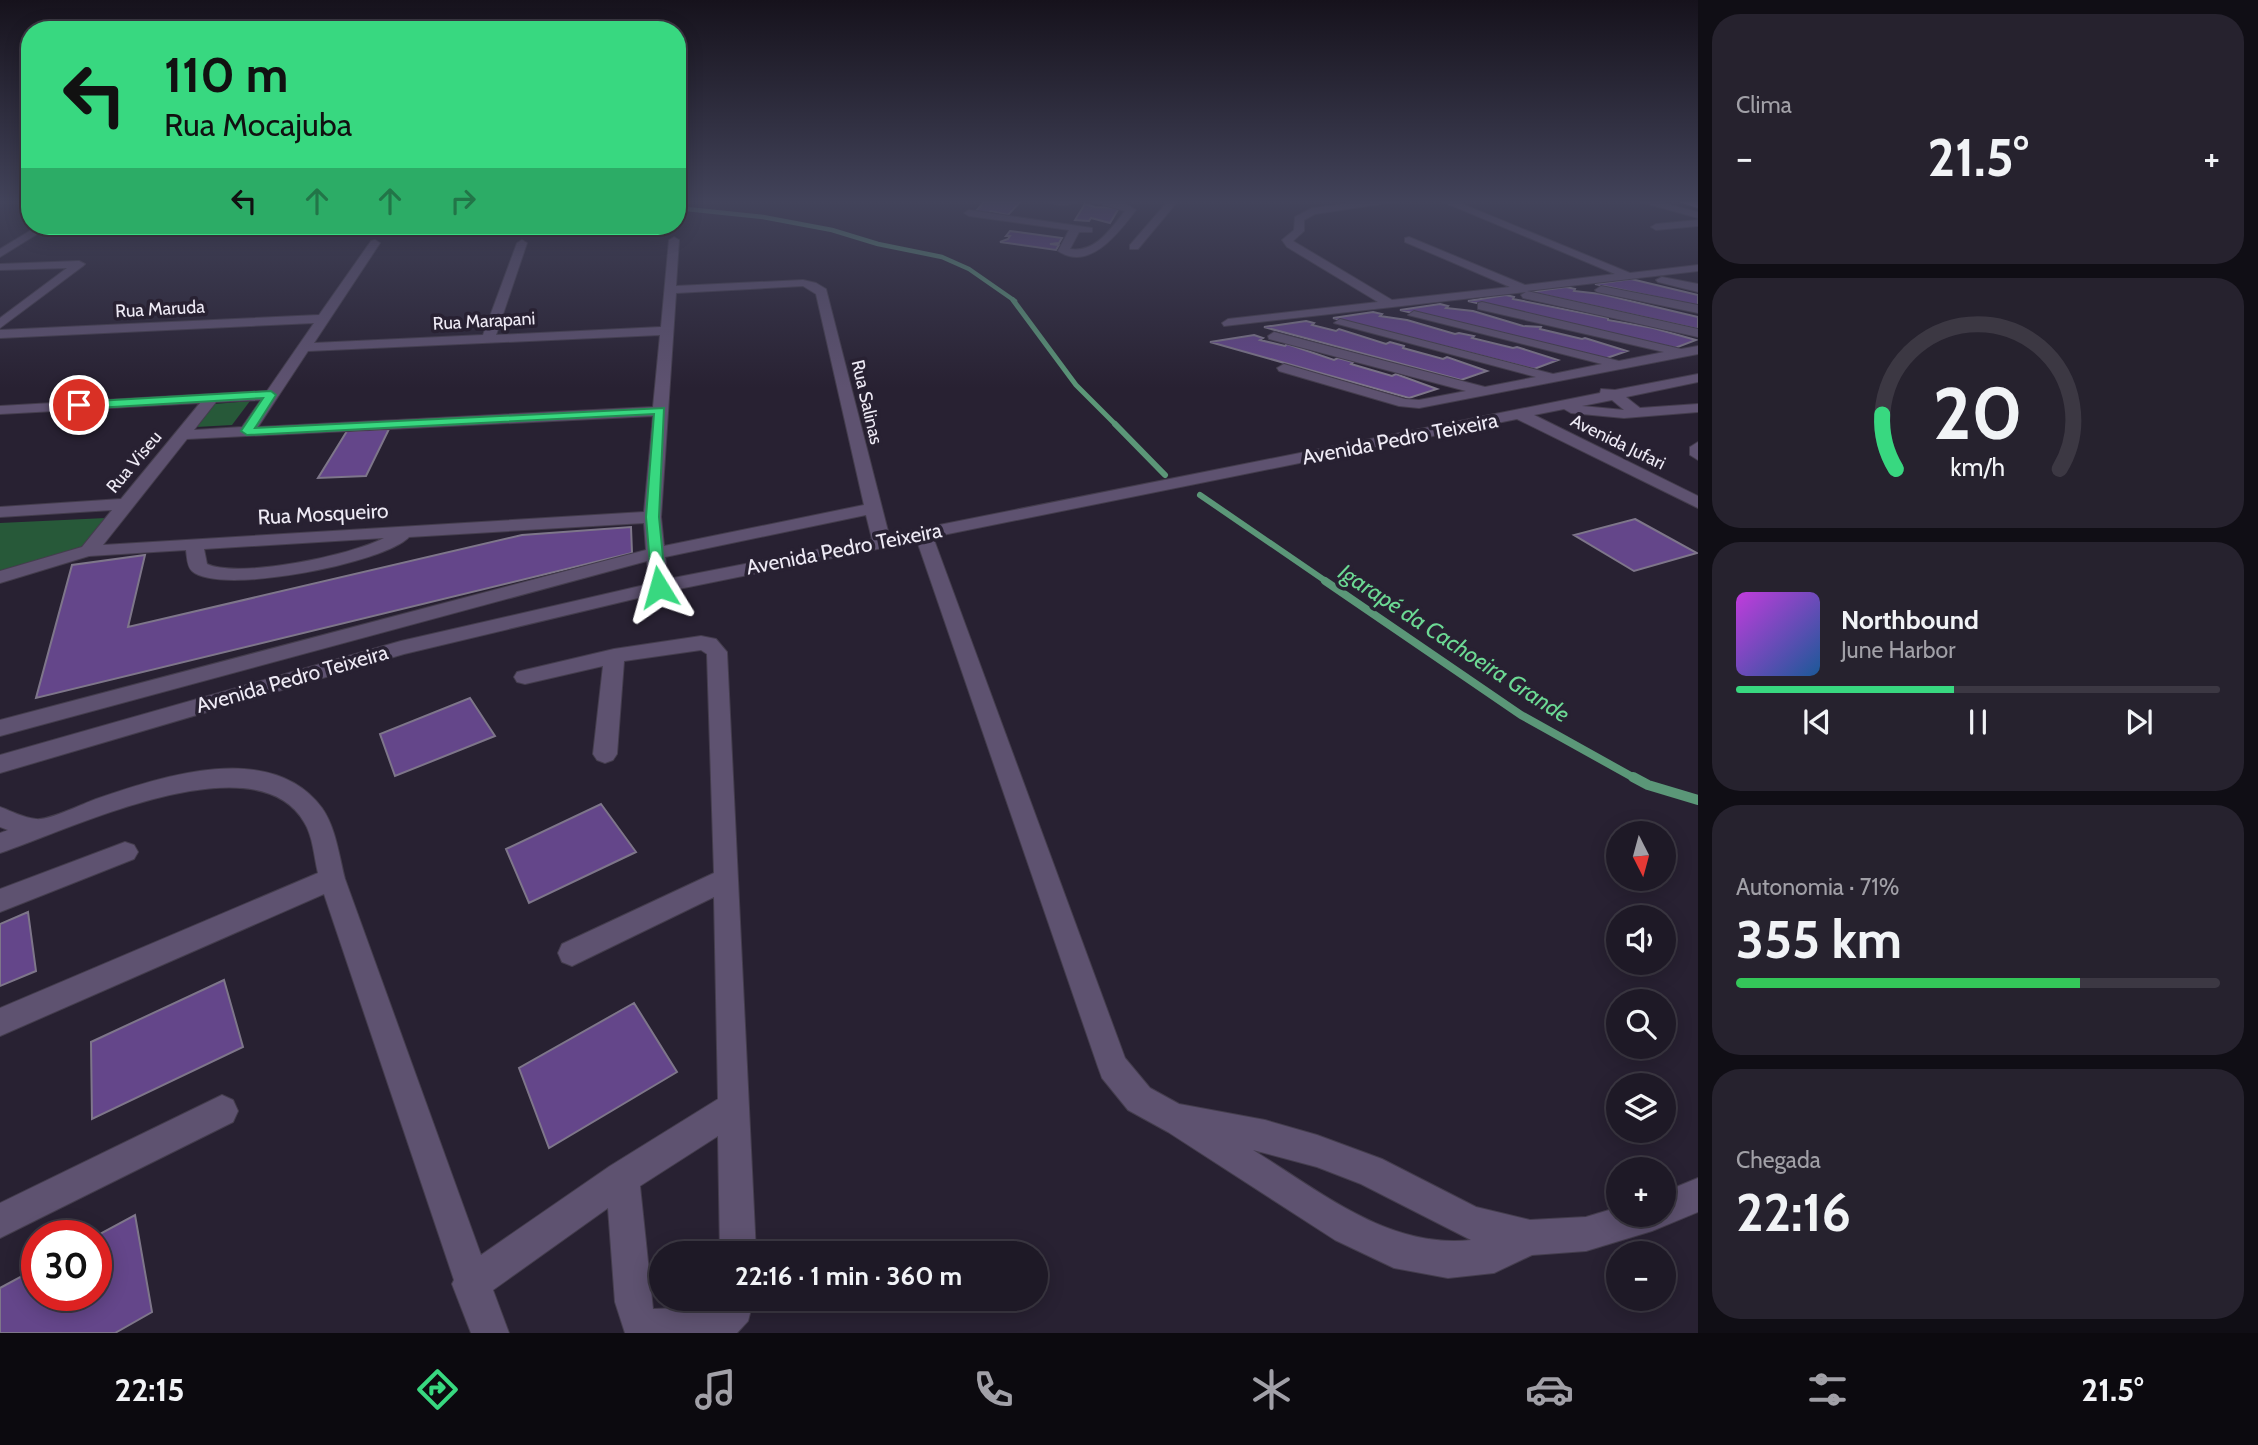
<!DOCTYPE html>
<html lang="pt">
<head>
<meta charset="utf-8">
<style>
	body { margin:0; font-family:Cabin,sans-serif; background:#26222e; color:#f1f3f6; height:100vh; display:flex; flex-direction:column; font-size:26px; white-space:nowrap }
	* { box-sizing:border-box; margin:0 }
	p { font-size:23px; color:#a1a0a7 }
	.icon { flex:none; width:38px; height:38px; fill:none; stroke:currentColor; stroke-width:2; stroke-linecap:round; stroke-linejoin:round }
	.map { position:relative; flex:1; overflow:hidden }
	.sheet { display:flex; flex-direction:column; gap:14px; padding:14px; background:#100e15; width:560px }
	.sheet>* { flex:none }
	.hud { position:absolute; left:21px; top:21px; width:665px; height:214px; border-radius:28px; box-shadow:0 4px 18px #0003,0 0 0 2px #3c3843; background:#38d880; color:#111; overflow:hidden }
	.needle { width:46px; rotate:174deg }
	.fabs { position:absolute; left:1606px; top:821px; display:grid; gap:14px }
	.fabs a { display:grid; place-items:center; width:70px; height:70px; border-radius:50%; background:#1e1926; box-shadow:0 4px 18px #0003,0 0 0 2px #3c3843; font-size:35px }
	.speed { position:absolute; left:21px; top:1220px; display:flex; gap:14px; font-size:35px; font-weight:700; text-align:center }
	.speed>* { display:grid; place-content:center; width:91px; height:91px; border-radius:50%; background:#1e1926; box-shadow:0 4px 18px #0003,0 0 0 2px #3c3843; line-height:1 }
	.speed .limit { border:10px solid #d22; background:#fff; color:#111 }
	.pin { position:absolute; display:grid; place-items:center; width:60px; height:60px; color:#fff; margin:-30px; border:4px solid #fff; border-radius:50%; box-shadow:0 2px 7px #0007 }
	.me { position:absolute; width:77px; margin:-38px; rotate:352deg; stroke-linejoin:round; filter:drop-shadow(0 0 5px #0008) }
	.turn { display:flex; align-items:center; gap:24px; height:147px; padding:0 28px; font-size:32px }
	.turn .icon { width:91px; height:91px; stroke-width:2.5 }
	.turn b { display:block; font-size:49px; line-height:60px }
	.lanes { display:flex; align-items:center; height:66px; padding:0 28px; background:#0003; justify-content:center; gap:35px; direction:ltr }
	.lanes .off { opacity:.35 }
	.big { font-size:52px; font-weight:800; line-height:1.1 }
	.sheet .widget { flex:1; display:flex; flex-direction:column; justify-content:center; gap:10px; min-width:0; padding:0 24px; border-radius:28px; background:#26222e }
	.sheet .dial { align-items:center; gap:0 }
	.dial svg { height:182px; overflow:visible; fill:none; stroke:#3c3843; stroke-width:7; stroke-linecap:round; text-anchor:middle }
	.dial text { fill:#f1f3f6; stroke:none }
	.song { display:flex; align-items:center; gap:21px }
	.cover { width:84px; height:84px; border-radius:10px; background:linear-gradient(135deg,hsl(290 70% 55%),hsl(210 70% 35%)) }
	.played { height:7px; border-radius:4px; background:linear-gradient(90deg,#38d880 45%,#3c3843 45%) }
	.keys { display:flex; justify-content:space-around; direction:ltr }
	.heat { display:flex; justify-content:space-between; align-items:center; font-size:38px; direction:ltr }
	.charge { height:10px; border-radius:5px; background:linear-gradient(90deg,#34c759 71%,#3c3843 0) }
	.trip { position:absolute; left:649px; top:1241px; width:399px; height:70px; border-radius:35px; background:#1e1926; box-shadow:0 4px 18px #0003,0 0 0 2px #3c3843; font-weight:800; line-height:70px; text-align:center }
	.tabs { display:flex; height:112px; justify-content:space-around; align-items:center; background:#0c0a0f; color:#a1a0a7 }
	.tabs .icon { width:49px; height:49px }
	.tabs .on { color:#38d880 }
	.tabs b { font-size:32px; color:#f1f3f6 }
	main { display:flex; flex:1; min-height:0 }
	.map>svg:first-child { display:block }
	.green { fill:#275939 }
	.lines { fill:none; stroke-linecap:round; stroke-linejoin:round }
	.stream-far4 { stroke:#5b9778; stroke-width:4.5 }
	.stream-far3 { stroke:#5b9778; stroke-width:5 }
	.stream-far2 { stroke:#5b9778; stroke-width:6 }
	.stream-far1 { stroke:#5b9778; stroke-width:8 }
	.stream { stroke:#5b9778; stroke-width:10 }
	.building { fill:#64468a; stroke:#7e768a; stroke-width:2 }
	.minor-casing { stroke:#443d4d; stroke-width:2 }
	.major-casing { stroke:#443d4d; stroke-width:2 }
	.minor { fill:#5e5270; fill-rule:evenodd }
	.major { fill:#967cba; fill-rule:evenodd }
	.route { fill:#38d880; stroke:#248c53; stroke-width:2 }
	.labels { text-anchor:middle; stroke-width:7; stroke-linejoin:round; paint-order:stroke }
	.far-street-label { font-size:18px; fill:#eeeaf5; stroke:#282132 }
	.street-label { font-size:21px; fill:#eeeaf5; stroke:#282132 }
	.water-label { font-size:23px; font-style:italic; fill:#6cd994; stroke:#282132 }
</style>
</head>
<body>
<main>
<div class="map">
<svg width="1698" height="1333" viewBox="0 0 1698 1333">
	<rect width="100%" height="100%" fill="#282132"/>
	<path class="green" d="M250,401L232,425L196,427L215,404Z
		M106,518L80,550L0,571V523Z"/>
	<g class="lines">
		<path class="stream-far4" d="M677,208L763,217L832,230L878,244L942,257L969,269L1015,301"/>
		<path class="stream-far3" d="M1013,300L1076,385L1117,426"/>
		<path class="stream-far2" d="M1115,424L1165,475
			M1200,495L1327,582"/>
		<path class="stream-far1" d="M1325,581L1521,715L1636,779"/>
		<path class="stream" d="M1633,777L1648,785L1698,800"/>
	</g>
	<path class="building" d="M985,201H1021L1008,215L991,211L988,214L975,212Z
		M1085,204L1095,207L1119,208L1110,223L1091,218L1089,221L1075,220Z
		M1010,231L1062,238L1059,243L1050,244L1059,245L1056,250L1000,242L1008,239L1010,236H1006Z
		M1631,279L1698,295V306L1595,284Z
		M1566,287L1575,289L1574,291L1601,294L1698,317V329L1530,292Z
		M1506,295L1514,297L1513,299L1608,318V320L1653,328L1696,340L1675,348L1468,301Z
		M1440,304L1448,306L1446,308L1473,311L1523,326L1541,327L1540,329L1582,339L1585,338L1627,351L1604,359L1400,310Z
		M1373,312L1382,314L1380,316L1407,320L1455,334L1459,333L1474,336L1472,338L1513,348L1517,347L1558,360L1534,369L1333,318Z
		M1306,321L1314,323L1312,325L1336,331L1339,329L1386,344L1390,342L1404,346L1403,348L1443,359L1447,357L1487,371L1461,380L1264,327Z
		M1254,335L1263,338L1260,340L1285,346L1287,344L1334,360L1338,358L1353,362L1351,364L1392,376L1396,374L1437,389L1409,398L1210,342Z
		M389,429L366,476L318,478L347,431Z
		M1635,519L1697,553L1634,571L1574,535Z
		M631,527L632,553L36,698L72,565L145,555L128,627L522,535Z
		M470,698L495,736L395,776L380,734Z
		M601,804L636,852L529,903L506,849Z
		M28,912L36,971L0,986V924Z
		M224,980L243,1047L92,1119L91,1042Z
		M634,1003L677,1072L549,1148L519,1068Z
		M135,1215L152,1312L115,1333H0V1288L37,1268V1295H96V1236Z"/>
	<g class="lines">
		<defs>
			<path id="minor" d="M1047,201H1078C1071,206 1054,206 1047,201Z
				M1089,201L1123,202L1136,210C1119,232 1090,272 1058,251L1069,230L969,216L964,213L969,210L1092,228V232H1079L1070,249C1096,253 1111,228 1125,211Z
				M1168,201H1178L1138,249H1130V245Z
				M1368,201H1401L1315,214L1304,220V231L1293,241L1392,300L1510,287L1405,242V238L1409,237L1525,285L1615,274L1441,201H1455L1630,273L1698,265V271L1527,291L1698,329V337L1523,298L1521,295L1526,292L1224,326L1222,323L1228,319L1378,302L1287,247L1282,240L1294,230L1295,217L1312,208Z
				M1637,201H1655L1698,212V218Z
				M1698,220V226L1656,230L1651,227L1656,224Z
				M38,226H50L0,257V249Z
				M674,237L679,240L676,286L803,280L816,283L826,289L889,535L1600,393L1601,389L1615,390L1698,374V382L1626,397L1640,408L1698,404V412L1624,418L1571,413L1564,409L1534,415L1698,496V508L1517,419L933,537L1125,1058L1150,1088L1179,1104L1265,1120L1317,1135L1382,1159L1476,1207L1530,1220L1586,1217L1619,1207V1214H1664V1192L1698,1178V1212L1652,1231L1586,1251L1532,1255L1494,1273L1448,1278L1394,1268L1335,1240L1168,1132L1128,1110L1102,1078L1098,1067L917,541L659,593L404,654L0,773V755L401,641L649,584L647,561L0,736V720L646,550L644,523L409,537C385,563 219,596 192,571C187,567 187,557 186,550L89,556L0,583V571L82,547L112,510L0,517V507L121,499L200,403L0,414V406L267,391L314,323L0,338V330L319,315L371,241L375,240L380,243L314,343L483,335L517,243L522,240L527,243L496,335L661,327L669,240ZM803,286L816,294L864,505L664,546L661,517L676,293ZM660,335L653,407L258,427L308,351ZM261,400L242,427L194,430L216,402ZM1612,400L1624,410L1582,406ZM653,416L644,512L103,545L187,439ZM866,515L872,539L668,579L665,557ZM384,538C352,555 239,579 207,564L204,549ZM1253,1150L1317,1167L1361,1184L1471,1240C1388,1249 1320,1191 1253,1150Z
				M79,261L85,264L83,266L0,328V318L67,268L0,270V264Z
				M1662,277L1698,284V292L1658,282L1656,280Z
				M1601,286L1698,305V313L1597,292L1595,290Z
				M1482,302L1681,349L1698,346V354L1419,408L1399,406L1279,371L1277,368L1284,364L1405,399L1419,400L1466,391L1269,339L1268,336L1274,332L1485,387L1536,377L1334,323L1340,319L1553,374L1602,364L1408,315L1414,311L1619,361L1664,352L1478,309V303Z
				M1698,442V460L1690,455V447Z
				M701,636L716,639L727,652L756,1253H720L718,1136L640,1186L653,1309L707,1307L718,1298H754L748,1321L737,1333H625L615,1302L608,1208L493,1290L509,1333H471L452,1284L454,1280L324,894L0,1036V1008L318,873C314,857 313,836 304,822C255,738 67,831 0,853V833L8,830L0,827V807C11,811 24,818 36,819C48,821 82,804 96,799C161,777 271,739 322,808C336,828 339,856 345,879L481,1255L610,1166L718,1099L714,897L572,966L562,962L558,953L562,944L714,873L707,654L701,650L624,661L617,754L613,760L605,763L597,760L593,754L603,666L525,684L517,682L514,677L517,672L525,670L614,649Z
				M125,842L134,845L138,852L134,859L0,912V889Z
				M222,1095L233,1100L238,1111L233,1122L0,1238V1203Z"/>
			<path id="major" d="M1680,201L1698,202V208L1682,203Z"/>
		</defs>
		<use href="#minor" class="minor-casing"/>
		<use href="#major" class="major-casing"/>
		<use href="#minor" class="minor"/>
		<use href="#major" class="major"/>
	</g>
	<linearGradient id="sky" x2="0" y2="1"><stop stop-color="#16121c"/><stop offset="0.52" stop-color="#42435a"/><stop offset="1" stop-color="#42435a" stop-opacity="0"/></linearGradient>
	<rect width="1698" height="388" fill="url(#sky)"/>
	<path class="route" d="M271,391L276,395L255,428L664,408L659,517L666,587L659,591L652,587L646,517L654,414L247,435L241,431L263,398L79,409L74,405L79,402Z"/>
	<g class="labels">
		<g class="far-street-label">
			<text transform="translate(160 309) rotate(-3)" y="6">Rua Maruda</text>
			<text transform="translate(484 321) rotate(-3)" y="6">Rua Marapani</text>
			<text transform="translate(867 402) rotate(77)" y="6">Rua Salinas</text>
			<text transform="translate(1618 442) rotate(26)" y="6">Avenida Jufari</text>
			<text transform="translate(134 462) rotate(-50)" y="6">Rua Viseu</text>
		</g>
		<g class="street-label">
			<text transform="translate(1400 439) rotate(-11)" y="7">Avenida Pedro Teixeira</text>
			<text transform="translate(323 514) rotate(-3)" y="7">Rua Mosqueiro</text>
			<text transform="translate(844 549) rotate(-11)" y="7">Avenida Pedro Teixeira</text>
			<text transform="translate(292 679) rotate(-16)" y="7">Avenida Pedro Teixeira</text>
		</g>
		<g class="water-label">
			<text transform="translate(1454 643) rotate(33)" y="8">Igarapé da Cachoeira Grande</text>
		</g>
	</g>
</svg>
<div class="fabs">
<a><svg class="needle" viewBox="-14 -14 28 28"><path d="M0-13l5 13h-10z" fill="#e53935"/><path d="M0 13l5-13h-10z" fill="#a1a0a7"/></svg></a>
<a><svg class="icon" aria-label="sound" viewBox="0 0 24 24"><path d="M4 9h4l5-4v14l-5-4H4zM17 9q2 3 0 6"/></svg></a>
<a><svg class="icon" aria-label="search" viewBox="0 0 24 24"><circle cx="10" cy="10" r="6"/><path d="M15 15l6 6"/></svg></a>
<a><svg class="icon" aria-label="layers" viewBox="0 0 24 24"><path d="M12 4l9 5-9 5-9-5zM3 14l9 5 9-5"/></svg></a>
<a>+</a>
<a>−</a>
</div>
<div class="speed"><div class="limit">30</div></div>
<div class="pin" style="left:79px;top:405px;background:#d93025"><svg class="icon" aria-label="arrive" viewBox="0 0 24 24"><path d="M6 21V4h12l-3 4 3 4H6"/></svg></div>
<svg class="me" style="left:659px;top:587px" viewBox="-20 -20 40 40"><path d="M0-17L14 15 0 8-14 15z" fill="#38d880" stroke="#fff" stroke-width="4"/></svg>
<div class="trip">22:16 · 1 min · 360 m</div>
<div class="hud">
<div class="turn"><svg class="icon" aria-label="left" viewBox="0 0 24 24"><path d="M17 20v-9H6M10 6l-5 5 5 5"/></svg><div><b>110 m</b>Rua Mocajuba</div></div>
<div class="lanes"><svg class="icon" aria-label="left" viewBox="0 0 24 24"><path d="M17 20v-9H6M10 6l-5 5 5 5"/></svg><svg class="icon off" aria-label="ahead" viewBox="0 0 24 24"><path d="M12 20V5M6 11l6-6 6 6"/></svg><svg class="icon off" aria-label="ahead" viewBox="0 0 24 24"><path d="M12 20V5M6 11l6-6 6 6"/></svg><svg class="icon off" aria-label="right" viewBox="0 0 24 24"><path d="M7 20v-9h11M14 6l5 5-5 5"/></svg></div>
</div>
</div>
<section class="sheet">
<div class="widget"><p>Clima</p>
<div class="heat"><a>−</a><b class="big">21.5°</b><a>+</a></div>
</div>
<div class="widget dial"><svg viewBox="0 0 100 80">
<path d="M14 69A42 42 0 1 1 86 69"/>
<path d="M14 69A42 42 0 0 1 8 45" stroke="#38d880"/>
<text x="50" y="56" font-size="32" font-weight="700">20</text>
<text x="50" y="72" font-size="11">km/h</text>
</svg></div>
<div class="widget">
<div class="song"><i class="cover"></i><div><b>Northbound</b><p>June Harbor</p></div></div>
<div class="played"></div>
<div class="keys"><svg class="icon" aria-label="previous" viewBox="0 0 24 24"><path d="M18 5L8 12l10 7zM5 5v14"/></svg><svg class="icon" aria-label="pause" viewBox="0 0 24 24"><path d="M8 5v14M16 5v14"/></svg><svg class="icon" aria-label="next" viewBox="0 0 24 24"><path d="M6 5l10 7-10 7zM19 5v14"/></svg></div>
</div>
<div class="widget"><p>Autonomia · 71%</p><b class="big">355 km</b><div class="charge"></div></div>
<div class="widget"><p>Chegada</p><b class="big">22:16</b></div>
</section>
</main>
<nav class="tabs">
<b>22:15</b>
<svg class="icon on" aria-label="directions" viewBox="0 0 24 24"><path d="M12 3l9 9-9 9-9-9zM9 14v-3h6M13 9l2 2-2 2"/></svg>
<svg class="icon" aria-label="music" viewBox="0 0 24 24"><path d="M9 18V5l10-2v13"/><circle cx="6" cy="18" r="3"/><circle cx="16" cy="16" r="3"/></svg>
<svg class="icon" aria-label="phone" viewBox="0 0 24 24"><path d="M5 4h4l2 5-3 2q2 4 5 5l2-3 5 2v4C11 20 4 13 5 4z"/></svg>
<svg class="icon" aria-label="climate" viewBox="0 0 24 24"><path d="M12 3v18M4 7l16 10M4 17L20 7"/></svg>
<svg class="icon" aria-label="car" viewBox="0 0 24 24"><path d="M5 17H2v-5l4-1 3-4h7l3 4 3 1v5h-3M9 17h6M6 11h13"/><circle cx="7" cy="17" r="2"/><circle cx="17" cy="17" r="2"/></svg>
<svg class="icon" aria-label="filters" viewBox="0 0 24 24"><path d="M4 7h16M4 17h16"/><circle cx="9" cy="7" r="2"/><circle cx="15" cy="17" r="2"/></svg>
<b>21.5°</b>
</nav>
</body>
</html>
